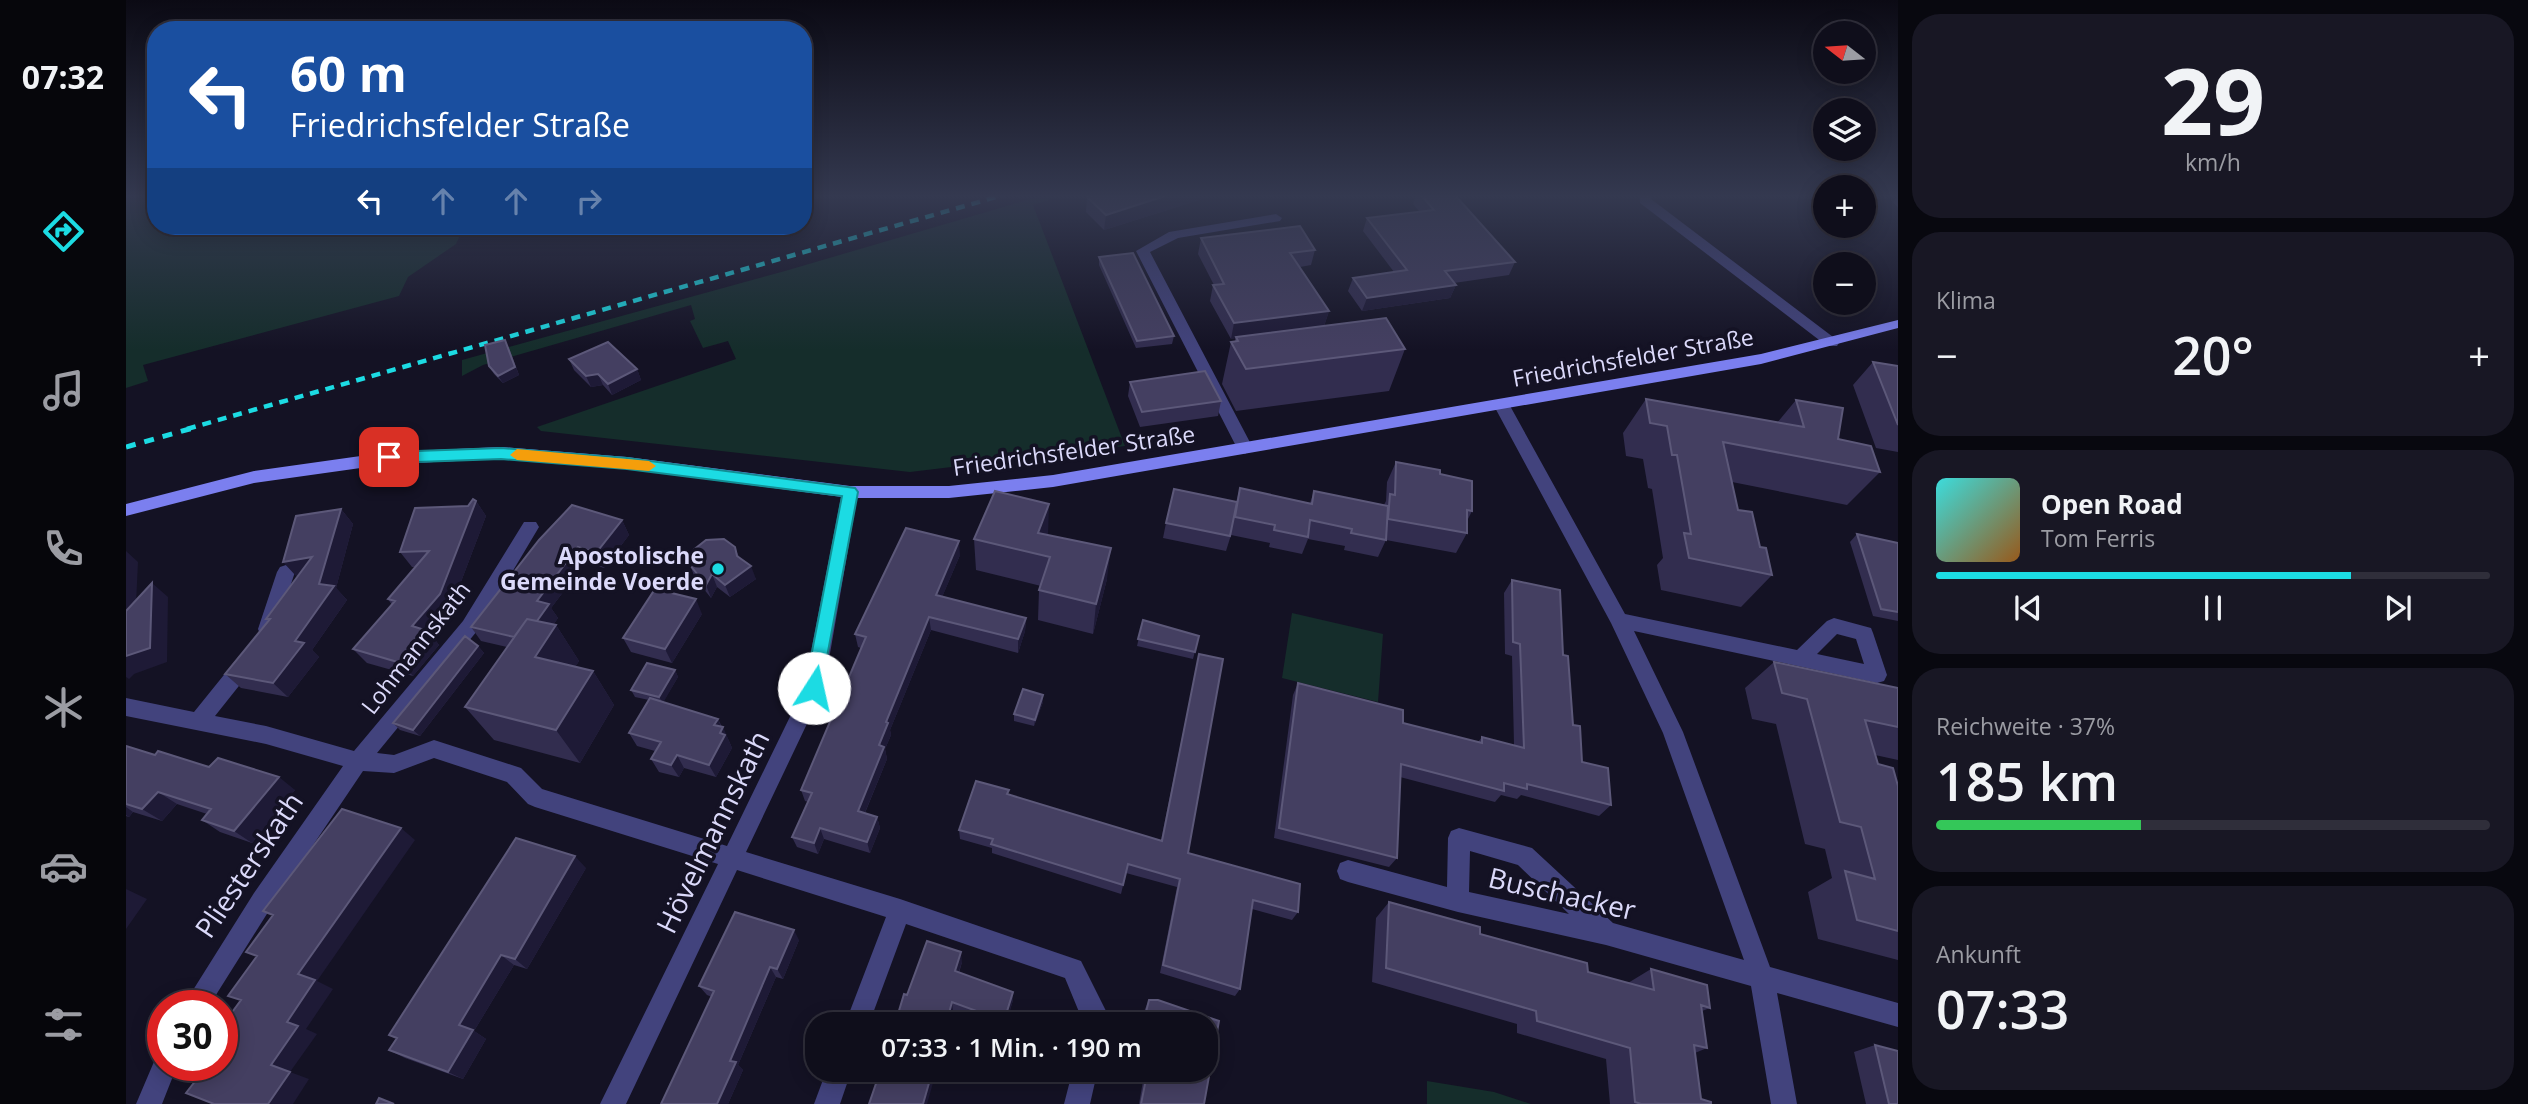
<!DOCTYPE html>
<html lang="de">
<head>
<meta charset="utf-8">
<style>
	body { margin:0; font-family:"Open Sans",sans-serif; background:#181724; color:#f1f3f6; height:100vh; display:flex; flex-direction:column; font-size:26px; white-space:nowrap }
	* { box-sizing:border-box; margin:0 }
	p { font-size:23px; color:#9b9ca3 }
	.icon { flex:none; width:38px; height:38px; fill:none; stroke:currentColor; stroke-width:2; stroke-linecap:round; stroke-linejoin:round }
	.map { position:relative; flex:1; overflow:hidden }
	.drawer { display:flex; flex-direction:column; gap:14px; padding:14px; background:#08080f; width:630px }
	.drawer>* { flex:none }
	.hud { position:absolute; left:21px; top:21px; width:665px; height:214px; border-radius:28px; box-shadow:0 4px 18px #0003,0 0 0 2px #2f2e3a; background:#1a4fa0; color:#fff; overflow:hidden }
	.needle { width:46px; rotate:287deg }
	.buttons { position:absolute; left:1687px; top:21px; display:grid; gap:14px }
	.buttons a { display:grid; place-items:center; width:63px; height:63px; border-radius:50%; background:#0f0e1b; box-shadow:0 4px 18px #0003,0 0 0 2px #2f2e3a; font-size:35px }
	.speed { position:absolute; left:21px; top:990px; display:flex; gap:14px; font-size:35px; font-weight:700; text-align:center }
	.speed>* { display:grid; place-content:center; width:91px; height:91px; border-radius:50%; background:#0f0e1b; box-shadow:0 4px 18px #0003,0 0 0 2px #2f2e3a; line-height:1 }
	.speed .limit { border:10px solid #d22; background:#fff; color:#111 }
	.pin { position:absolute; display:grid; place-items:center; width:60px; height:60px; color:#fff; margin:-30px; border-radius:14px; box-shadow:0 4px 10px #0006 }
	.me { position:absolute; width:77px; margin:-38px; rotate:10deg; stroke-linejoin:round; filter:drop-shadow(0 0 5px #0008) }
	.turn { display:flex; align-items:center; gap:24px; height:147px; padding:0 28px; font-size:32px }
	.turn .icon { width:91px; height:91px; stroke-width:2.5 }
	.turn b { display:block; font-size:49px; line-height:60px }
	.lanes { display:flex; align-items:center; height:66px; padding:0 28px; background:#0003; justify-content:center; gap:35px; direction:ltr }
	.lanes .off { opacity:.35 }
	.big { font-size:52px; font-weight:600; line-height:1.1 }
	.drawer .card { flex:1; display:flex; flex-direction:column; justify-content:center; gap:10px; min-width:0; padding:0 24px; border-radius:28px; background:#181724 }
	.drawer .dial { align-items:center; gap:0 }
	.dial b { font-size:91px; line-height:1 }
	.song { display:flex; align-items:center; gap:21px }
	.cover { width:84px; height:84px; border-radius:10px; background:linear-gradient(135deg,hsl(180 70% 55%),hsl(30 70% 35%)) }
	.played { height:7px; border-radius:4px; background:linear-gradient(90deg,#1cdbe3 75%,#2f2e3a 75%) }
	.keys { display:flex; justify-content:space-around; direction:ltr }
	.heat { display:flex; justify-content:space-between; align-items:center; font-size:38px; direction:ltr }
	.charge { height:10px; border-radius:5px; background:linear-gradient(90deg,#34c759 37%,#2f2e3a 0) }
	.trip { position:absolute; left:679px; top:1012px; width:413px; height:70px; border-radius:28px; background:#0f0e1b; box-shadow:0 4px 18px #0003,0 0 0 2px #2f2e3a; font-weight:600; line-height:70px; text-align:center }
	main { display:flex; flex:1; min-height:0 }
	.tab-bar { display:flex; flex-direction:column; width:126px; justify-content:space-around; align-items:center; background:#06060b; color:#9b9ca3 }
	.tab-bar .icon { width:49px; height:49px }
	.tab-bar .on { color:#1cdbe3 }
	.tab-bar b { font-size:32px; color:#f1f3f6 }
	.map>svg:first-child { display:block }
	.green { fill:#152d2b }
	.lines { fill:none; stroke-linecap:round; stroke-linejoin:round }
	.street { fill:#42437d; fill-rule:evenodd }
	.secondary { fill:#7b7fef; fill-rule:evenodd }
	.rail-far1 { stroke:#1cdbe3; stroke-width:4.5; stroke-dasharray:9 7; stroke-linecap:butt }
	.rail { stroke:#1cdbe3; stroke-width:5; stroke-dasharray:10 9; stroke-linecap:butt }
	.wall { fill:#322d4f }
	.shaded-wall { fill:#1e1a36 }
	.building { fill:#443f61; stroke:#5c5879; stroke-width:2 }
	.route { fill:#1cdbe3; stroke:#128e94; stroke-width:2 }
	.slow { fill:#f59e0b }
	.poi-dot { fill:#1cdbe3; stroke:#141224; stroke-width:2.5 }
	.labels { text-anchor:middle; stroke-width:7; stroke-linejoin:round; paint-order:stroke }
	.street-label { font-size:23px; fill:#dbd9fa; stroke:#141224 }
	.poi-label { font-size:23px; font-weight:bold; fill:#dbd9fa; stroke:#141224; text-anchor:end }
	.near-street-label { font-size:28px; fill:#dbd9fa; stroke:#141224 }
</style>
</head>
<body>
<main>
<nav class="tab-bar">
<b>07:32</b>
<svg class="icon on" aria-label="directions" viewBox="0 0 24 24"><path d="M12 3l9 9-9 9-9-9zM9 14v-3h6M13 9l2 2-2 2"/></svg>
<svg class="icon" aria-label="music" viewBox="0 0 24 24"><path d="M9 18V5l10-2v13"/><circle cx="6" cy="18" r="3"/><circle cx="16" cy="16" r="3"/></svg>
<svg class="icon" aria-label="phone" viewBox="0 0 24 24"><path d="M5 4h4l2 5-3 2q2 4 5 5l2-3 5 2v4C11 20 4 13 5 4z"/></svg>
<svg class="icon" aria-label="climate" viewBox="0 0 24 24"><path d="M12 3v18M4 7l16 10M4 17L20 7"/></svg>
<svg class="icon" aria-label="car" viewBox="0 0 24 24"><path d="M5 17H2v-5l4-1 3-4h7l3 4 3 1v5h-3M9 17h6M6 11h13"/><circle cx="7" cy="17" r="2"/><circle cx="17" cy="17" r="2"/></svg>
<svg class="icon" aria-label="filters" viewBox="0 0 24 24"><path d="M4 7h16M4 17h16"/><circle cx="9" cy="7" r="2"/><circle cx="15" cy="17" r="2"/></svg>
</nav>
<div class="map">
<svg width="1772" height="1104" viewBox="0 0 1772 1104">
	<rect width="100%" height="100%" fill="#141224"/>
	<path class="green" d="M0,195H30V226H338L330,244L282,277L273,296L17,365L22,381L0,388Z
		M918,195H938L907,205L999,446L784,472L415,431L411,427L610,359L602,341L577,348L564,321L569,319L565,305L357,365L336,376V360L659,271Z
		M1166,613L1257,634L1252,702L1156,678Z
		M1301,1081L1368,1092L1405,1104H1301Z"/>
	<g class="lines">
		<path class="street" d="M1514,195H1526L1525,199L1711,340L1713,343L1711,346H1701L1514,203Z
			M1150,214L1156,218L1154,221L1052,238L1024,252L1127,448L1119,454L1111,448L1010,251L1043,232Z
			M1375,399L1383,404L1499,614L1671,650L1701,621L1708,618L1745,628L1747,633L1761,675L1758,681L1751,683L1508,631L1557,732L1644,967L1772,1003V1027L1651,993L1671,1104H1645L1625,986L1480,945L1332,912L1222,882L1214,879L1211,871L1214,863L1222,860L1321,887L1322,838L1325,831L1333,828L1406,848L1487,923L1618,960L1537,733L1485,623L1367,404ZM1711,634L1730,639L1738,664L1691,654ZM1344,851L1392,865L1443,914L1343,892Z
			M724,486L732,492L698,688L620,852L774,899L955,961L980,1011L982,1024H958L939,978L780,924L743,1024H719L760,917L611,870L500,1104H474L592,864L409,807L402,804L381,782L308,758L268,773L237,771L144,909L83,1006H57L128,893L217,766L140,744L0,716V698L68,712L114,655L121,653L128,655L131,661L128,667L89,716L140,726L228,751L337,621L398,522H410L413,527L351,631L251,753L268,755L308,740L395,768L416,789L601,846L678,688L716,492Z
			M160,565L166,567L169,572L150,629L148,634L141,637L134,634L132,629L151,572L154,567Z
			M37,1054V1066H51L36,1104H10L30,1057Z
			M701,1069H726L714,1104H688Z
			M947,1069H972L964,1104H938Z"/>
		<path class="secondary" d="M1772,320V328L1635,364L927,487L823,498H724L501,469L375,459L263,464L128,483L0,516V504L128,471L263,452L375,447L501,457L724,486H823L927,475L1635,354Z"/>
		<path class="rail-far1" d="M61,429L877,195"/>
		<path class="rail" d="M0,447L67,428"/>
	</g>
	<path class="wall" d="M1089,195L978,230L960,212L961,197Z
		M1290,195H1329L1389,262L1383,275L1328,283L1330,285L1324,298L1236,311L1222,291L1227,278L1268,272L1237,231L1241,218L1294,212L1287,204Z
		M1772,195V208L1767,202Z
		M1075,238L1189,250L1185,265L1174,267L1203,311L1198,326L1279,349L1263,391L1110,411L1096,384L1105,342H1109V338L1105,339L1084,301L1087,285H1088L1072,254Z
		M973,257L1048,336L1046,344L1010,348L973,265Z
		M383,348L393,375L377,383L368,374L363,366Z
		M443,359L511,369L515,380L486,395L477,385L465,387L448,370Z
		M1747,362L1772,366V452L1750,448L1727,385Z
		M1004,382L1095,401L1092,416L1014,427L1002,396Z
		M1520,399L1651,423L1670,400L1712,439L1754,472L1721,505L1606,482L1612,510L1634,547L1646,575L1615,607L1535,590L1531,565L1537,558L1526,489L1522,488L1517,459L1500,456L1497,433Z
		M1270,462L1314,474L1346,511L1341,521V533L1330,553L1260,540L1252,557L1218,550L1219,546L1182,539L1176,554L1143,547L1144,543L1105,535L1100,551L1037,538L1040,523L1110,502L1114,488L1184,503L1188,491L1258,505L1260,501L1261,482Z
		M350,501L360,516L325,608L304,633L313,645L287,676L241,663L227,649L266,605L262,599L289,567H286L274,552L342,506Z
		M215,509L227,524L210,588L221,600L186,650L193,657L162,697L115,688L99,674L142,621L140,619L172,576H170Z
		M496,520L503,535L478,568L460,562L425,608L432,618L427,625H430L453,661L449,667L467,671L488,705L454,763L368,740L339,707L381,647L355,641L345,627L413,540Z
		M1731,534L1772,543V621L1747,616L1724,542Z
		M922,535L981,579L967,634L912,620L913,590L915,586L850,570L848,539Z
		M609,547L613,557L630,579L604,597L591,587L585,598L569,578L564,565Z
		M834,555L816,597L900,618L899,631L892,653L805,630L764,730L765,735L759,749L761,759L739,813L751,817L754,828L744,853L698,839L692,854L671,847L666,837L682,802L679,801L675,790L735,648L732,647L729,634Z
		M1386,580L1437,655L1447,725L1456,762L1485,805L1473,816L1395,795L1391,799L1375,795L1369,802L1274,777L1271,858L1263,867L1148,838L1167,695L1172,683L1277,723L1352,742L1356,737L1388,745L1386,656L1379,654L1378,593Z
		M576,614L546,663L505,652L497,638Z
		M1017,620L1073,636L1067,659L1011,646Z
		M352,646L358,653L294,736L274,730L267,723Z
		M1073,654L1062,853L1172,912L1166,920L1126,909L1114,989L1109,996L1034,973L1051,887L1000,873L995,894L866,853V848L834,839L833,830L1035,840Z
		M1648,662L1772,688V760L1749,755L1752,764L1772,786V960L1692,939L1682,892L1706,878L1699,849L1679,844L1650,724L1626,719L1619,688Z
		M549,670L552,677L537,702L592,719L603,741L606,748L590,777L558,768L553,777L533,772L525,759L529,751L511,746L503,733L523,700L509,697L505,690Z
		M917,702L908,726L888,721V714Z
		M0,746L29,755L169,790L126,843L94,832L76,820L81,814L51,804L36,821L7,812L3,817L0,816Z
		M460,868L401,969L388,965L348,1031L360,1039L337,1079L279,1058L263,1050L270,1039L263,1035Z
		M1263,902L1462,972L1502,983L1525,969L1584,1008L1576,1011L1581,1048L1569,1053L1575,1099L1585,1104H1484L1480,1059L1391,1033V1024L1246,982L1250,918Z
		M673,940L657,979L650,977L612,1065L617,1070L602,1104L586,997L581,995L573,986Z
		M836,962L833,973L887,1000L880,1024H864L827,1011L824,1024H769L781,995Z
		M1023,1000H1032L1093,1021L1078,1104H1013L1019,1069H1080V1024H1016L1019,1009Z
		M1749,1045L1772,1104H1740L1728,1052Z"/>
	<path class="shaded-wall" d="M1042,195H1089L978,230L980,215Z
		M1330,285L1324,298L1236,311L1241,298Z
		M1203,311L1198,326L1105,339L1108,323Z
		M379,340L393,375L377,383L372,376Z
		M511,369L515,380L486,395L482,384Z
		M472,374L477,385L465,387L460,376Z
		M350,501L360,516L325,608L304,633L313,645L287,676L275,663L286,626Z
		M923,504L922,536L912,533Z
		M215,509L227,524L210,588L221,600L186,650L193,657L162,697L147,683L169,641L193,584L197,572L170,576L157,562Z
		M496,520L503,535L478,568L470,553Z
		M833,541L834,555L811,609L810,595Z
		M452,547L460,562L425,608L432,618L408,653L411,601Z
		M985,548L981,579L967,634L970,604Z
		M0,551L12,562L9,625L0,628Z
		M625,566L630,579L604,597L599,585Z
		M586,574L591,587L585,598L580,585Z
		M26,583L42,597L41,662L8,674L3,679L0,677V656Z
		M570,599L576,614L546,663L539,649Z
		M803,617L805,630L764,730L765,735L759,749L761,759L735,822L732,811L760,722Z
		M900,618L899,631L892,653V639Z
		M430,625L453,661L433,692L409,657Z
		M352,646L358,653L294,736L287,730Z
		M549,670L552,677L537,703L533,697Z
		M467,671L488,705L454,763L430,730Z
		M917,695V702L908,726L909,720Z
		M592,719L596,729L597,727L606,748L590,777L583,765L588,725Z
		M551,755L558,768L553,777L545,765Z
		M153,777L169,790L126,843L108,831Z
		M32,792L51,804L36,821L16,809Z
		M0,807L7,812L3,817L0,815Z
		M751,817L754,828L744,853L741,842Z
		M275,828L289,840L191,981L207,989L180,1029L191,1034L164,1072L145,1065L161,1022L172,974Z
		M694,828L698,839L692,854L688,843Z
		M449,856L460,868L401,969L389,959Z
		M0,889L21,899L0,929Z
		M668,930L673,940L657,979L651,969Z
		M835,952L836,962L830,980L829,971Z
		M375,955L388,965L348,1031L360,1039L337,1079L322,1072L333,1025Z
		M644,967L650,977L612,1065L617,1070L602,1104H591L604,1061Z
		M887,992V1000L880,1024H878V1021Z
		M826,1002L827,1011L824,1024H820Z
		M807,1069H811L801,1104H797Z
		M164,1072L183,1079L167,1104H142Z"/>
	<path class="building" d="M968,195H1042L980,215L961,197Z
		M1295,195H1329L1389,262L1319,271L1330,285L1241,298L1227,278L1281,270L1241,218L1308,210Z
		M1174,226L1189,250L1164,253L1203,311L1108,323L1087,285L1098,284L1075,238Z
		M1007,253L1048,336L1011,341L973,257Z
		M1260,318L1279,349L1120,369L1105,342L1112,341L1110,337Z
		M379,340L389,367L372,376L363,366L359,345Z
		M482,342L511,369L482,384L472,374L460,376L443,359Z
		M1747,362L1772,366V425Z
		M1079,371L1095,401L1016,412L1004,382Z
		M1520,399L1678,427L1670,400L1717,408L1712,439L1745,446L1754,472L1597,442L1612,510L1626,512L1634,547L1640,548L1646,575L1563,558L1558,533L1565,534L1551,455H1546L1541,426L1524,423Z
		M1270,462L1314,470V474L1346,481V511L1341,510V533L1262,519L1264,494L1269,495Z
		M1114,488L1186,504L1188,491L1262,506L1260,540L1225,533L1226,529L1184,520L1182,537L1148,530L1149,525L1109,517Z
		M1048,489L1111,502L1104,536L1040,523Z
		M869,491L923,504L912,533L985,548L970,604L913,590L924,557L848,539Z
		M347,499L350,501L314,594L286,626L302,631L275,663L227,649L269,601L262,599L303,551L274,552L289,508L342,506Z
		M446,505L496,520L470,553L452,547L411,601L423,604L411,621L401,619L388,637L345,627L413,540Z
		M215,509L193,584L208,586L169,641L178,643L147,683L99,674L144,619H140L186,557L157,562L170,516Z
		M780,528L833,541L810,595L900,618L892,639L803,617L760,722L762,723L753,745L758,747L732,811L751,817L741,842L694,828L688,843L666,837L686,793L675,790L740,637L729,634Z
		M1731,534L1772,543V612L1755,609Z
		M598,539L609,547L611,556L625,566L599,585L586,574L580,585L564,565L566,551L580,540Z
		M1386,580L1434,590L1437,655L1442,656L1447,725L1454,726L1456,762L1482,768L1485,805L1401,784V789L1378,783V791L1275,764L1271,858L1153,828L1172,683L1277,710V723L1356,743V737L1398,748L1394,644L1387,642Z
		M26,583L24,648L0,656V611Z
		M529,589L570,599L539,649L497,638Z
		M401,619L430,625L409,657L467,671L430,730L339,707Z
		M1017,620L1073,636L1069,652L1012,639Z
		M339,636L352,646L287,730L267,723Z
		M1073,654L1097,659L1062,853L1174,884L1172,912L1127,900L1114,989L1037,965L1054,879L1002,864L997,885L865,844L867,839L833,830L850,781L883,790L881,794L1036,841Z
		M1648,662L1772,688V727L1739,720L1752,764L1767,768L1772,786V931L1731,920L1719,871L1749,879L1735,827L1714,822L1681,699L1656,693Z
		M521,663L549,670L533,697L505,690Z
		M897,689L917,695L909,720L888,714Z
		M524,698L592,719L588,725L597,727L594,733L599,735L583,765L551,755L545,765L525,759L535,742L503,733Z
		M0,746L29,755L32,751L83,767L92,758L153,777L108,831L76,820L85,809L32,792L16,809L0,804Z
		M216,809L275,828L172,974L189,980L161,1022L172,1026L145,1065L164,1072L142,1104H88L60,1093L81,1066H96V1026L115,1000L102,996L131,956L120,952L147,915L137,911Z
		M390,838L449,856L389,959L375,955L333,1025L347,1030L322,1072L263,1050L271,1038L263,1035Z
		M1263,902L1354,927V934L1461,963L1462,972L1528,990L1525,969L1581,985L1584,1008L1575,1005L1581,1048L1568,1045L1575,1099L1585,1102V1104H1515L1509,1102L1504,1048L1411,1021L1410,1011L1260,968Z
		M609,912L668,930L651,969L644,967L604,1061L610,1062L591,1104H535L588,991L573,986Z
		M801,941L835,952L829,971L887,992L878,1021L826,1002L820,1024H769L778,994L781,995Z
		M1023,1000H1032L1093,1021L1078,1104H1015L1022,1069H1080V1024H1017Z
		M1749,1045L1772,1051V1104H1763Z
		M755,1069H807L797,1104H743Z
		M253,1098L268,1104H250Z"/>
	<linearGradient id="sky" x2="0" y2="1"><stop stop-color="#0b0a14"/><stop offset="0.56" stop-color="#343950"/><stop offset="1" stop-color="#343950" stop-opacity="0"/></linearGradient>
	<rect width="1772" height="350" fill="url(#sky)"/>
	<path class="route" d="M375,448L501,458L729,488L732,492L694,694L688,696L681,694L679,688L716,496L501,469L375,459L263,463L256,457L263,452Z"/>
	<path class="slow" d="M391,449L523,461L530,466L523,471L391,460L384,455Z"/>
	<circle class="poi-dot" cx="592" cy="569" r="7"/>
	<g class="labels">
		<g class="street-label">
			<text transform="translate(1507 358) rotate(-10)" y="8">Friedrichsfelder Straße</text>
			<text transform="translate(948 451) rotate(-8)" y="8">Friedrichsfelder Straße</text>
			<text transform="translate(290 648) rotate(-52)" y="8">Lohmannskath</text>
		</g>
		<g class="poi-label">
			<text x="578" y="564">Apostolische<tspan x="578" dy="26">Gemeinde Voerde</tspan></text>
		</g>
		<g class="near-street-label">
			<text transform="translate(587 832) rotate(-64)" y="10">Hövelmannskath</text>
			<text transform="translate(123 865) rotate(-56)" y="10">Pliesterskath</text>
			<text transform="translate(1436 894) rotate(13)" y="10">Buschacker</text>
		</g>
	</g>
</svg>
<div class="buttons">
<a><svg class="needle" viewBox="-14 -14 28 28"><path d="M0-13l5 13h-10z" fill="#e53935"/><path d="M0 13l5-13h-10z" fill="#9b9ca3"/></svg></a>
<a><svg class="icon" aria-label="layers" viewBox="0 0 24 24"><path d="M12 4l9 5-9 5-9-5zM3 14l9 5 9-5"/></svg></a>
<a>+</a>
<a>−</a>
</div>
<div class="speed"><div class="limit">30</div></div>
<div class="pin" style="left:263px;top:457px;background:#d93025"><svg class="icon" aria-label="arrive" viewBox="0 0 24 24"><path d="M6 21V4h12l-3 4 3 4H6"/></svg></div>
<svg class="me" style="left:688px;top:688px" viewBox="-20 -20 40 40"><circle r="19" fill="#fff"/><path d="M0-13L10 11 0 6-10 11z" fill="#1cdbe3"/></svg>
<div class="trip">07:33 · 1 Min. · 190 m</div>
<div class="hud">
<div class="turn"><svg class="icon" aria-label="left" viewBox="0 0 24 24"><path d="M17 20v-9H6M10 6l-5 5 5 5"/></svg><div><b>60 m</b>Friedrichsfelder Straße</div></div>
<div class="lanes"><svg class="icon" aria-label="left" viewBox="0 0 24 24"><path d="M17 20v-9H6M10 6l-5 5 5 5"/></svg><svg class="icon off" aria-label="ahead" viewBox="0 0 24 24"><path d="M12 20V5M6 11l6-6 6 6"/></svg><svg class="icon off" aria-label="ahead" viewBox="0 0 24 24"><path d="M12 20V5M6 11l6-6 6 6"/></svg><svg class="icon off" aria-label="right" viewBox="0 0 24 24"><path d="M7 20v-9h11M14 6l5 5-5 5"/></svg></div>
</div>
</div>
<section class="drawer">
<div class="card dial"><b>29</b><p>km/h</p></div>
<div class="card"><p>Klima</p>
<div class="heat"><a>−</a><b class="big">20°</b><a>+</a></div>
</div>
<div class="card">
<div class="song"><i class="cover"></i><div><b>Open Road</b><p>Tom Ferris</p></div></div>
<div class="played"></div>
<div class="keys"><svg class="icon" aria-label="previous" viewBox="0 0 24 24"><path d="M18 5L8 12l10 7zM5 5v14"/></svg><svg class="icon" aria-label="pause" viewBox="0 0 24 24"><path d="M8 5v14M16 5v14"/></svg><svg class="icon" aria-label="next" viewBox="0 0 24 24"><path d="M6 5l10 7-10 7zM19 5v14"/></svg></div>
</div>
<div class="card"><p>Reichweite · 37%</p><b class="big">185 km</b><div class="charge"></div></div>
<div class="card"><p>Ankunft</p><b class="big">07:33</b></div>
</section>
</main>
</body>
</html>
